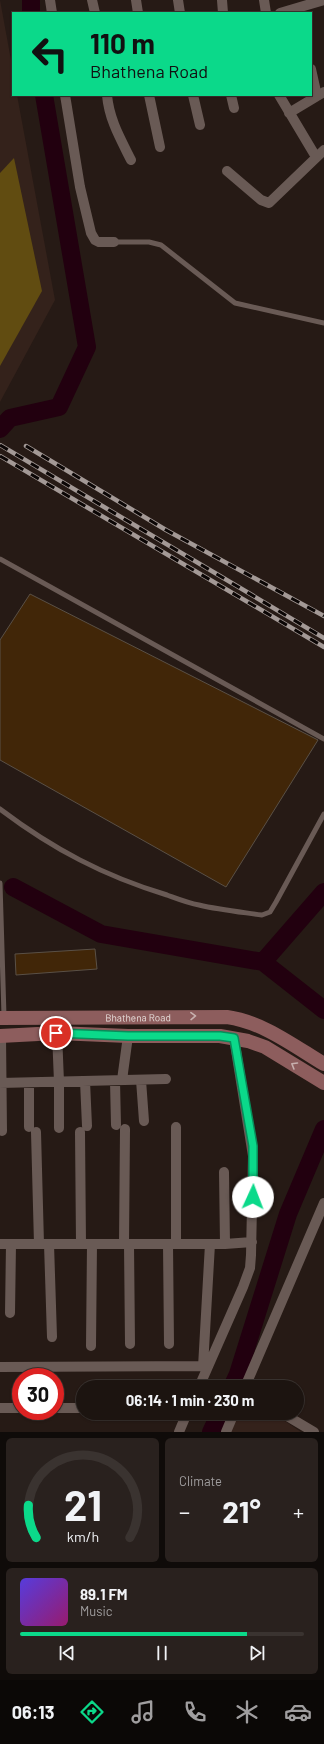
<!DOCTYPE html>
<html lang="en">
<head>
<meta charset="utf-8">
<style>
	body { margin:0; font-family:Barlow,sans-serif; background:#29211e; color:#f1f3f6; height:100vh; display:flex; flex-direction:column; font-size:15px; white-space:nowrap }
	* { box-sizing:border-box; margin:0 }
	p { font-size:13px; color:#a09e9f }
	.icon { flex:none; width:22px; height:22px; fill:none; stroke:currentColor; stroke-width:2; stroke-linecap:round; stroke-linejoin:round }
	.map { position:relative; height:1432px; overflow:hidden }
	.panel { display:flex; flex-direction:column; gap:6px; padding:6px; background:#0f0b09; flex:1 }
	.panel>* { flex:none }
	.hud { position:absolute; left:12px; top:12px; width:300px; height:84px; border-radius:0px; box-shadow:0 1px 3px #0004,0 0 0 1px #3a3330; background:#0bd98a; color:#111; overflow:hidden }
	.speed { position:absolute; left:12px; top:1368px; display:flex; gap:8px; font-size:20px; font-weight:700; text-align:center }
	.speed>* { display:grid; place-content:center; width:52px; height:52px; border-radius:50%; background:#1c1410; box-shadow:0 1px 3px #0004,0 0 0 1px #3a3330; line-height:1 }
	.speed .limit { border:6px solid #d22; background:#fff; color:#111 }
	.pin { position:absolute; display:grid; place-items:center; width:34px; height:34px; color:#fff; margin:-17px; border:2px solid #fff; border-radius:50%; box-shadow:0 1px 4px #0007 }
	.me { position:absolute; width:44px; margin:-22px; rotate:2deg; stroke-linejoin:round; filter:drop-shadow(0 0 3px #0008) }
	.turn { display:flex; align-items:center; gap:14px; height:84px; padding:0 12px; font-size:18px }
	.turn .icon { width:52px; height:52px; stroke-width:2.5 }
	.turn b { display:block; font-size:28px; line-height:34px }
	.big { font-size:30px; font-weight:700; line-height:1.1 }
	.panel .card { flex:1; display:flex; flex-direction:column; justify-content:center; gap:6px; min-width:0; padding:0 14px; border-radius:6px; background:#29211e }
	.panel .dial { align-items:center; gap:0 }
	.dial svg { height:104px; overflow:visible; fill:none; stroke:#3a3330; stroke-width:7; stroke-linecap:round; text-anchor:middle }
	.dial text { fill:#f1f3f6; stroke:none }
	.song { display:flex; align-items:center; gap:12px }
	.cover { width:48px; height:48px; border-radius:6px; background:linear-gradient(135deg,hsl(250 70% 55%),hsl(320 70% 35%)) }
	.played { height:4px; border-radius:2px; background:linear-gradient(90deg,#0bd98a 80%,#3a3330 80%) }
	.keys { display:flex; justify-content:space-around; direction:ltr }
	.heat { display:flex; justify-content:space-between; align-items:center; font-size:22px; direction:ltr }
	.panel .tiles { flex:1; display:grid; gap:6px; grid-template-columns:1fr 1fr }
	.card:last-child { grid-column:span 2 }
	.trip { position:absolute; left:76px; top:1380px; width:228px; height:40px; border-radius:20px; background:#1c1410; box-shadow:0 1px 3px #0004,0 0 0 1px #3a3330; font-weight:700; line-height:40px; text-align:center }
	.tabs { display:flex; height:64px; justify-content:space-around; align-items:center; background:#0b0806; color:#a09e9f }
	.tabs .icon { width:28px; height:28px }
	.tabs .selected { color:#0bd98a }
	.tabs b { font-size:18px; color:#f1f3f6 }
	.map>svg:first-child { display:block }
	.built { fill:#34221b }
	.forest { fill:#614c11 }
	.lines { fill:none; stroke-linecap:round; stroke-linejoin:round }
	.river { stroke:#22000f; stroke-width:18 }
	.building { fill:#412608; stroke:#5a5046 }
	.lane { stroke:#695a55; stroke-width:5 }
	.street { stroke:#695a55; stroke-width:10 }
	.secondary { stroke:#8d5d5d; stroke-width:14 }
	.rail-casing { stroke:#a39996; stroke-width:4.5 }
	.rail { stroke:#0b0605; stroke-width:3; stroke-dasharray:9; stroke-linecap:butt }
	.oneway { stroke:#c7b0ae }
	.route-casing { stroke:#078d5a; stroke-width:10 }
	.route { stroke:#0bd98a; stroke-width:7 }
	.labels { text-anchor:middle; stroke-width:4; stroke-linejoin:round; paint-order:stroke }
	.street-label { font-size:10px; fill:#e6ddda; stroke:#0b0605 }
</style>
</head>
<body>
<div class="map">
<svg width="324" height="1432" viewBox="0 0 324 1432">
	<rect width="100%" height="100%" fill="#261a15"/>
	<path class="built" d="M0,0L13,71V95H17L55,300L0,402Z
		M238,1413H273L301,1432H230Z"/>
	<path class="forest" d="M14,158L42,291L0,366V173Z"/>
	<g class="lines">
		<path class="river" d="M31,0V13
			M0,429L10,418L59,407L87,347L44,95
			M13,887L101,934L263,962L324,892
			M263,962L324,1010
			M232,1387L238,1374L288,1214L324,1129
			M211,1432L220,1413"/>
	</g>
	<path class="building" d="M30,594L318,740L226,887L0,760V640Z
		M95,949L97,969L16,975L15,954Z"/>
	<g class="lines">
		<path class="lane" d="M114,242H149L161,245L235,303L324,323
			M0,559L324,739
			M0,809C53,849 104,876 167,895C178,899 188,903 199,905C220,910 241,912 262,915L270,912L276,902L324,814
			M0,883L4,1016"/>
		<path class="street" d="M50,0L52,13
			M92,0L95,13
			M136,0L138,13
			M178,0L180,13
			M222,0L223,13
			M264,0L266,13
			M280,13L324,0
			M311,69L317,96
			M65,95L80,187L91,233L95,240L99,242H114
			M107,95C109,119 120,138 131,160
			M149,95L160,147
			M193,95L200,125
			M231,95L234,108
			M279,95L316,157
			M289,113L324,92
			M227,171L261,200L269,203L324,150
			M57,1033L59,1082V1128
			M1,1036L2,1131
			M122,1080L128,1036
			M141,1080L144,1121
			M85,1081L87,1126
			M115,1081L116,1125
			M0,1083L166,1079
			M29,1083V1127
			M176,1127V1244
			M36,1132L39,1244
			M80,1132L81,1244
			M224,1172L225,1244
			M0,1244H225L252,1242
			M49,1244L52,1337
			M124,1244L125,1129
			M129,1244L130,1344
			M168,1244L169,1344
			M10,1313L11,1244
			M91,1346L92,1244
			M0,1367L208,1366
			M203,1367L210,1244
			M199,1387L243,1287L250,1268L251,1255L253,1156L234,1038
			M245,1387L324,1203
			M0,1408H21
			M55,1408H83
			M282,1413L314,1432
			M179,1432L187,1413
			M226,1432L234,1413"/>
		<g class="secondary">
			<path id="s1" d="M0,1018L227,1017C263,1022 294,1046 324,1064"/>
			<path d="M0,1036L57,1033L128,1036H220L248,1041L265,1047L324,1083"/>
		</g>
		<defs>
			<path id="rail" d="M0,445L324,638
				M26,446L166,530L324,616
				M0,456L324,647"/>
		</defs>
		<use href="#rail" class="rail-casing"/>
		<use href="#rail" class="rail"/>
	</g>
	<defs><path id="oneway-chevron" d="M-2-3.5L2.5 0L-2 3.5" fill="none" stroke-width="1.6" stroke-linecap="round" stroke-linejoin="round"/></defs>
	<g class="oneway">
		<use href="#oneway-chevron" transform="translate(193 1016) rotate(-1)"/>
		<use href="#oneway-chevron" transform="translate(294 1065) rotate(-149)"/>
	</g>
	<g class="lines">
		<defs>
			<path id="route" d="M56,1033L128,1036H220L234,1038L253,1146V1197"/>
		</defs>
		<use href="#route" class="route-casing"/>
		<use href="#route" class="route"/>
	</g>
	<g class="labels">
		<g class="street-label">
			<text dy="4" stroke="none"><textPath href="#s1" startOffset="138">Bhathena Road</textPath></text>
		</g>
	</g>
</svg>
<div class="speed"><div class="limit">30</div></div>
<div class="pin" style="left:56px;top:1033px;background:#d93025"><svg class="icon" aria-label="arrive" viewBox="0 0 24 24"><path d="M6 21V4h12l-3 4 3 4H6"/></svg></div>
<svg class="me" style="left:253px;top:1197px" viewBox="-20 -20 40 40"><circle r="19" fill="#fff"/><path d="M0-13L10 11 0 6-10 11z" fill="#0bd98a"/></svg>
<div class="trip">06:14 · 1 min · 230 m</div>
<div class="hud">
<div class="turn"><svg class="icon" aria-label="left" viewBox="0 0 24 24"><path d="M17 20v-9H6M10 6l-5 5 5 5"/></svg><div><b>110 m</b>Bhathena Road</div></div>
</div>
</div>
<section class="panel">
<div class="tiles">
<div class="card dial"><svg viewBox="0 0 100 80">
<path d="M14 69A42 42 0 1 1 86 69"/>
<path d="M14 69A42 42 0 0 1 8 44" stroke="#0bd98a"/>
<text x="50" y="56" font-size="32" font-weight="700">21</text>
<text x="50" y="72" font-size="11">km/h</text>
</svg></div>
<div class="card"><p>Climate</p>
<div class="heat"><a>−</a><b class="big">21°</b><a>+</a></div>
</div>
<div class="card">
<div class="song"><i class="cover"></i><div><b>89.1 FM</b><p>Music</p></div></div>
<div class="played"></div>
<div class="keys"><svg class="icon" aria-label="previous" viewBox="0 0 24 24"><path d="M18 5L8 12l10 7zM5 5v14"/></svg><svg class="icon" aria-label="pause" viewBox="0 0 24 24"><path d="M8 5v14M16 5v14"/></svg><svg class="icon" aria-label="next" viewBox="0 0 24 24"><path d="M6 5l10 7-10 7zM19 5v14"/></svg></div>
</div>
</div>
</section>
<nav class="tabs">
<b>06:13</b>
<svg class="icon selected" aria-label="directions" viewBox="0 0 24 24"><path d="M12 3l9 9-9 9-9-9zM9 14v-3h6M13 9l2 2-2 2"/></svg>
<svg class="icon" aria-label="music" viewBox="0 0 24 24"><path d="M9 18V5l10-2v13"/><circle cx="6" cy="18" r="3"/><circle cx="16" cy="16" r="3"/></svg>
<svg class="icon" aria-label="phone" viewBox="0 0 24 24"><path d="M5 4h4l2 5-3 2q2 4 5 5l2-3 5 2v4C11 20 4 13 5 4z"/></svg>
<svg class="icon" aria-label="climate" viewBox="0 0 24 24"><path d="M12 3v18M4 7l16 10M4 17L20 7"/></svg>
<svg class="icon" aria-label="car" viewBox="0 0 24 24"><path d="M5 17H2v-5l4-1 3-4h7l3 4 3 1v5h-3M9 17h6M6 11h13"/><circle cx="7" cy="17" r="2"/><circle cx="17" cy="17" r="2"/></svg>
</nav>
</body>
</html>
